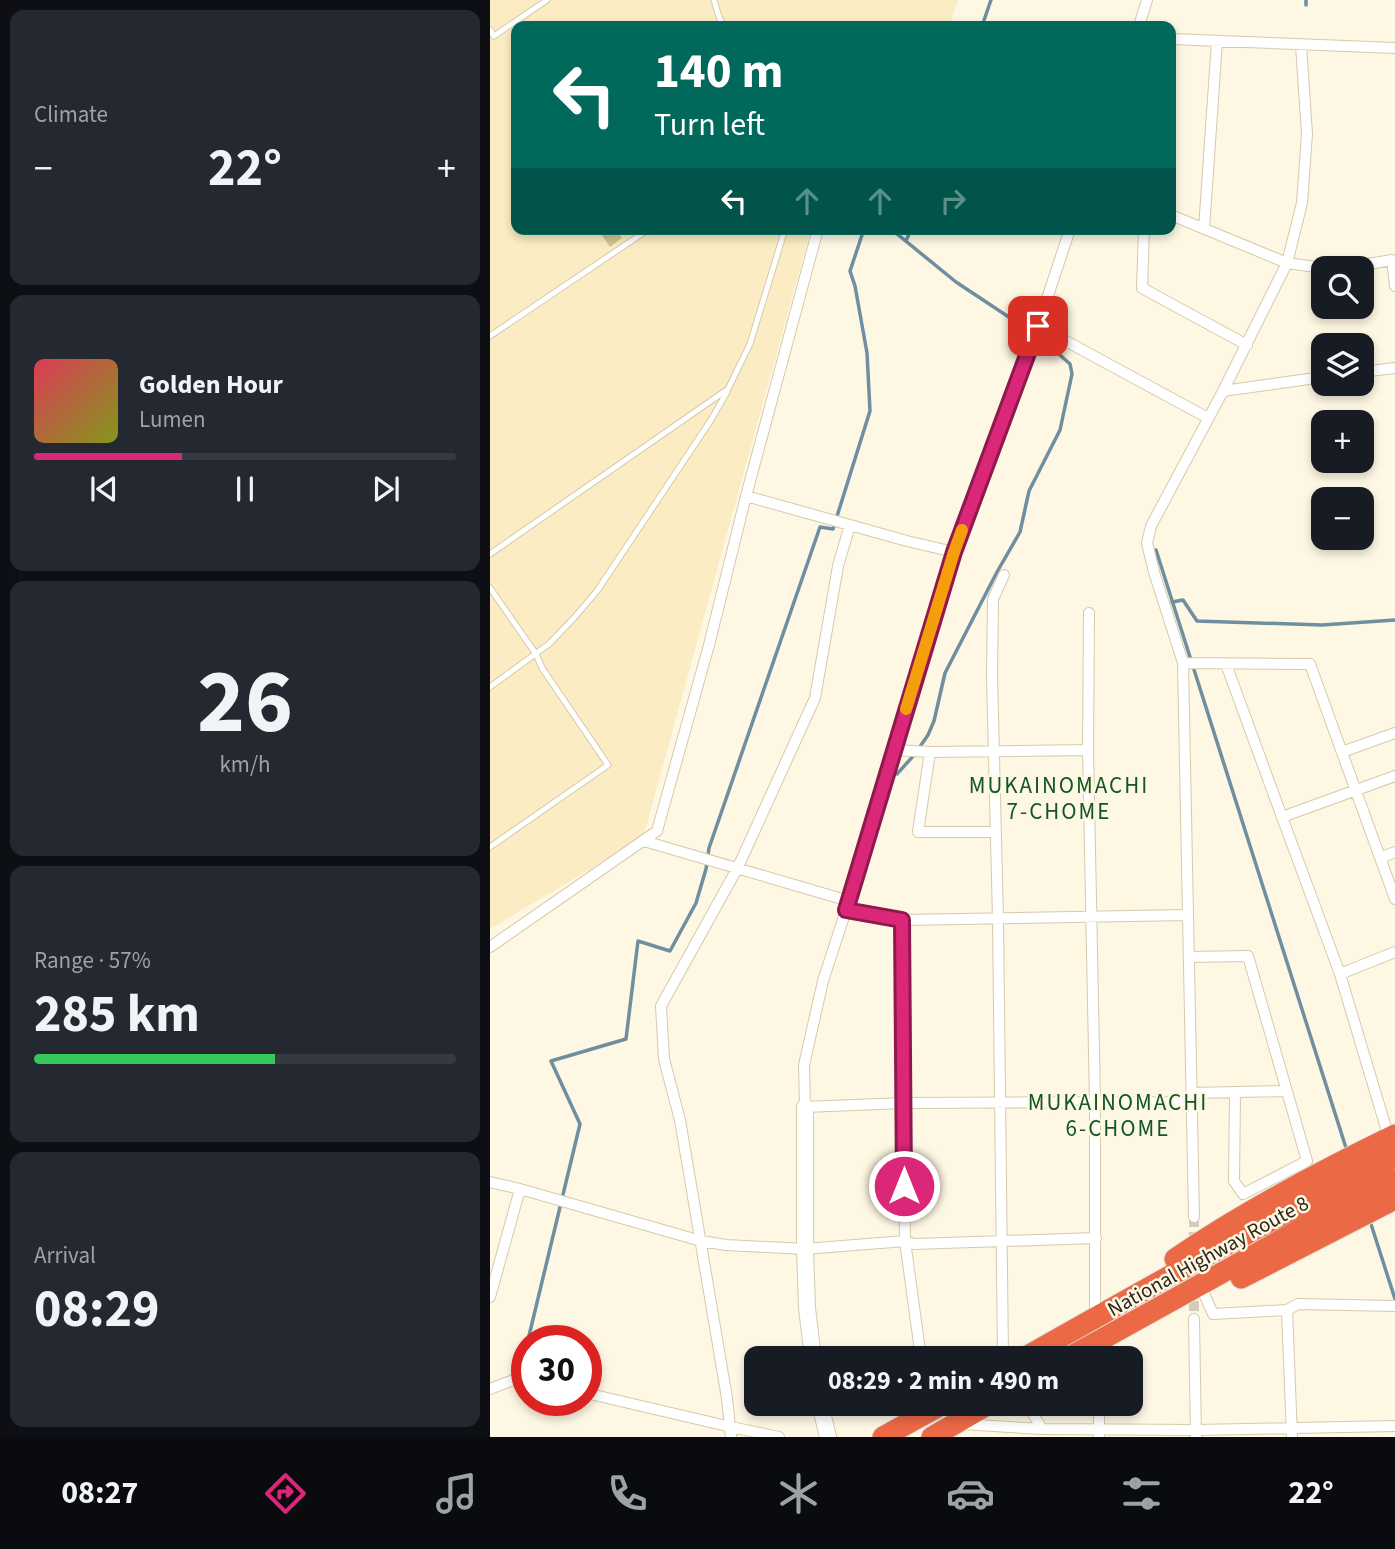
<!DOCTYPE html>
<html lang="en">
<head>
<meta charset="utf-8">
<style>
	body { margin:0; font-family:"Source Sans 3",sans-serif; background:#242831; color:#f1f3f6; height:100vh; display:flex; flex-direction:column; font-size:26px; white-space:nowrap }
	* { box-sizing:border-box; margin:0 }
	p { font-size:23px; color:#9ea1a6 }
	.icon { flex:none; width:38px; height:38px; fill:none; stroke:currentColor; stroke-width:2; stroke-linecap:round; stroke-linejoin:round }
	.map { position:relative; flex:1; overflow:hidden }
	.side { display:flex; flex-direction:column; gap:10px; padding:10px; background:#0d0f14; width:490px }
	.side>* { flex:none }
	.guide { position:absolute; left:21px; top:21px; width:665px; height:214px; border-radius:14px; box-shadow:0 4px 10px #0003; background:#00695c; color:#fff; overflow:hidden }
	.fabs { position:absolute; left:821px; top:256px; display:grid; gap:14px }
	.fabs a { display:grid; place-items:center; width:63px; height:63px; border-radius:14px; background:#171b24; box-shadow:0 4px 10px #0003; font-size:35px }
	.speed { position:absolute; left:21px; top:1325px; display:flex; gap:14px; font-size:35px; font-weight:700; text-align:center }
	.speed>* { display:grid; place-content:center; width:91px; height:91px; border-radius:50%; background:#171b24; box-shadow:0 4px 10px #0003; line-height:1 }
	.speed .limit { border:10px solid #d22; background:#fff; color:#111 }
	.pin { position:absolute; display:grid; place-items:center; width:60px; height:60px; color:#fff; margin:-30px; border-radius:14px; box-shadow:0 4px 10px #0006 }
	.me { position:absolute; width:77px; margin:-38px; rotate:0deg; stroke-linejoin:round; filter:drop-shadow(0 0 5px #0008) }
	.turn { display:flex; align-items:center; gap:24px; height:147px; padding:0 28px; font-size:32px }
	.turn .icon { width:91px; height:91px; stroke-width:2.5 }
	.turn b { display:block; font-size:49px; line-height:60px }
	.lanes { display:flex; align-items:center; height:66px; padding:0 28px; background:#0003; justify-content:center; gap:35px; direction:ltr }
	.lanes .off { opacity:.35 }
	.big { font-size:52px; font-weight:700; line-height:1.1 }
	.side .widget { flex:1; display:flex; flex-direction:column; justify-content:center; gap:10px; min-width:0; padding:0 24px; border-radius:14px; background:#242831 }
	.side .dial { align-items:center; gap:0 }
	.dial b { font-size:91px; line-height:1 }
	.song { display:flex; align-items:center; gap:21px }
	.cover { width:84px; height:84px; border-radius:10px; background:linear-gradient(135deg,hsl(350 70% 55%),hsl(70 70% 35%)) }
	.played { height:7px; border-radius:4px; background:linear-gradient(90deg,#db2777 35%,#363941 35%) }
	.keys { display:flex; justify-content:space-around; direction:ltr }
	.heat { display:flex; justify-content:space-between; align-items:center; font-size:38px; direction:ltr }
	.charge { height:10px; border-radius:5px; background:linear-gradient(90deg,#34c759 57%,#363941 0) }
	.trip { position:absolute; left:254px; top:1346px; width:399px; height:70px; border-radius:14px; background:#171b24; box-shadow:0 4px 10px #0003; font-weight:700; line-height:70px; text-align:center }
	.tab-bar { display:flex; height:112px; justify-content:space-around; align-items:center; background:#090b0e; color:#9ea1a6 }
	.tab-bar .icon { width:49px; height:49px }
	.tab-bar .active { color:#db2777 }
	.tab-bar b { font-size:32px; color:#f1f3f6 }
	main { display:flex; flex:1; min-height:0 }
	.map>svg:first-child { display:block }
	.built { fill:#fbecc3 }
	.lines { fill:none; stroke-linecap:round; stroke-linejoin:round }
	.stream { stroke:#6f8fa1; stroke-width:3.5 }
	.building { fill:#d5c393 }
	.street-tunnel { stroke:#d4cdbb; stroke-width:10; stroke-dasharray:10 5; stroke-linecap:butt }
	.lane-casing { stroke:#d6caaa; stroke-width:7 }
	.street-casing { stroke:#d6caaa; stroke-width:12 }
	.secondary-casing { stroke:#d6caaa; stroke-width:18 }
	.highway-casing { stroke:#e1e1df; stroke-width:23 }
	.lane { stroke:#fff; stroke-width:5 }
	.street { stroke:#fff; stroke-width:10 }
	.secondary { stroke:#fff; stroke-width:16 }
	.highway { stroke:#eb6a45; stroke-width:21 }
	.route-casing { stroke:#8e194d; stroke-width:18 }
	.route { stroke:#db2777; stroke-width:12 }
	.slow { stroke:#f59e0b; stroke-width:12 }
	.labels { text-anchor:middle; stroke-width:5; stroke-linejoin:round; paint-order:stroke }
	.street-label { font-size:21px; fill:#2b271a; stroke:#fef7e3 }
	.neighbourhood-label { font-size:23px; letter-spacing:2px; fill:#125628; stroke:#fef7e3 }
</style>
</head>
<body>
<main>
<section class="side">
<div class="widget"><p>Climate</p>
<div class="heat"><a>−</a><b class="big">22°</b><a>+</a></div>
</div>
<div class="widget">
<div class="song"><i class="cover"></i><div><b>Golden Hour</b><p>Lumen</p></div></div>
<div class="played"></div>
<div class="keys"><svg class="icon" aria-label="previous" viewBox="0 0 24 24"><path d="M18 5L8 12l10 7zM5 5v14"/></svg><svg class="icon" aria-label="pause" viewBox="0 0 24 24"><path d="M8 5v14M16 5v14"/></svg><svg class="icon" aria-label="next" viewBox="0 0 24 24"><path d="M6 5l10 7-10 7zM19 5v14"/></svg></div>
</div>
<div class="widget dial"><b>26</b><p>km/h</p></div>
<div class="widget"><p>Range · 57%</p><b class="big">285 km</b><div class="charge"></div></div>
<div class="widget"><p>Arrival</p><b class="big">08:29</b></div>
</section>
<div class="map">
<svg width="905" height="1437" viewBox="0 0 905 1437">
	<rect width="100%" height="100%" fill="#fef7e3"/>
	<path class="built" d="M0,0H468L459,26H26V229H321L153,838L0,929Z"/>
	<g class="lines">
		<path class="stream" d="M816,5V0
			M492,26L501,0
			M401,229L466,282L552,339L580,364L582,374L570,430L539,491L530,532L507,572L455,673L444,721L438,735L429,748
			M416,241L421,229
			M666,550L857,1151
			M682,602L693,600L707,621L832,625L905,620
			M407,774L425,754
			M880,1221L905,1299
			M38,1340L90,1124L61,1061L136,1039L148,941L180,951L206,903L216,869L219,848L330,527L343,529L380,411L377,353L365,286L360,271L374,229
			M33,1362L37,1347"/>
	</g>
	<path class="building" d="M118,229H134L136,231L130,235L132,238L120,247L111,234Z"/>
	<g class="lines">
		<path class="street-tunnel" d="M704,1217V1246
			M704,1286V1319"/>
		<defs>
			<path id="lane" d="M224,0L229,17L234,26
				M0,30L4,36L57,0
				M0,336L159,229
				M0,554L238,389L260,344L295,229
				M0,588L46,654L52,668L118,765L0,847
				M0,687L59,644L84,618L107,591L221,420L237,392"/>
			<path id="street" d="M649,26L657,0
				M681,39L905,48
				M681,215L797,263L833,268
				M580,229L548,326L464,552L359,901L333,981L314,1065L315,1107L414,1103L703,1102
				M654,229L652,288L757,345
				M714,229L727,41
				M854,268L902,260L905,286
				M548,326L718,418
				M872,372L905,368
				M733,391L833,377
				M256,496L417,541L464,552
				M599,613L598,750L605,1102V1318
				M693,663L820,664L905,899
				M736,664L792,817
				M404,750L440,752L598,750
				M440,752L428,832H505
				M852,752L905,733
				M154,841L359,901
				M890,858L905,852
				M356,910L412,920L698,915
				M412,920L415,1241L431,1358
				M0,947L167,831L219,645L256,496L328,229
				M699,957L758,956L817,1161L753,1194L744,1181L745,1093
				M850,974L905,952
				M702,1093L796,1091
				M899,1138L850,974L792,817L905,776
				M0,1182L30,1189L211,1241L236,1245L315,1249L415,1241L424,1244L606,1238
				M704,1217L693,663L664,572L657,543L661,526L733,391L797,263L812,203L817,134L811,45
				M715,1296L723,1314L797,1310
				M0,1297L30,1189
				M704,1319L706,1437
				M513,1358L508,919L502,675L503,599L514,575
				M0,1389L31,1377L37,1378
				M96,1393L241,1427L289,1437
				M537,1404L552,1429L706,1430L905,1426
				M471,1424L552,1429
				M241,1437L237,1398L190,1120L174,1059L171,1006L248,867L325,698L348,566L360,525
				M609,1437V1404
				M802,1437L797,1310L808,1304L905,1306"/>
			<path id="secondary" d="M315,1107V1249L317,1308L323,1358
				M330,1404L338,1437"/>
			<path id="highway" d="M685,1259C755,1211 829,1172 905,1135
				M751,1278L905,1199
				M534,1358C656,1289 779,1219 905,1157
				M578,1358L847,1209L905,1180
				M393,1437L453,1404
				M442,1437L499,1404"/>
		</defs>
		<use href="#lane" class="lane-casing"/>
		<use href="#street" class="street-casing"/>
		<use href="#secondary" class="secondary-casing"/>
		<use href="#highway" class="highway-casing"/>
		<use href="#lane" class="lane"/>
		<use href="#street" class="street"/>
		<use href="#secondary" class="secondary"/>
		<use href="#highway" class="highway"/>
	</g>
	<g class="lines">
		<defs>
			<path id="route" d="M414,1186L412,920L356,910L464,552L548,326"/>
		</defs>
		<use href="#route" class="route-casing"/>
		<use href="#route" class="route"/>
		<path class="slow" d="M416,709L464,552L472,530"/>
	</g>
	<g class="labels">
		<g class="street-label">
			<text transform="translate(718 1256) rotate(-29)" y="7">National Highway Route 8</text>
		</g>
		<g class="neighbourhood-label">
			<text x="569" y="793">MUKAINOMACHI<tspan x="569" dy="26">7-CHOME</tspan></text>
			<text x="628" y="1110">MUKAINOMACHI<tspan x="628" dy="26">6-CHOME</tspan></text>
		</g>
	</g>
</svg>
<div class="fabs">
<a><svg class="icon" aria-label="search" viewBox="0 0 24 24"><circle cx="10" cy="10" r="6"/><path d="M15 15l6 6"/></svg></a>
<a><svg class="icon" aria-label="layers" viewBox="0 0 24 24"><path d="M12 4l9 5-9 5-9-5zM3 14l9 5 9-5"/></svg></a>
<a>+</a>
<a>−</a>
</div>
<div class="speed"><div class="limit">30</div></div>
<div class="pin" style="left:548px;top:326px;background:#d93025"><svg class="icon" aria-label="arrive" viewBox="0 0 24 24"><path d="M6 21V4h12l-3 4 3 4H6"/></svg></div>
<svg class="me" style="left:414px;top:1186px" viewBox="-20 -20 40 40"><circle r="17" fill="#db2777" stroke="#fff" stroke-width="3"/><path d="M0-11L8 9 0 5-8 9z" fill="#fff"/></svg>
<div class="trip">08:29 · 2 min · 490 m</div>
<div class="guide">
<div class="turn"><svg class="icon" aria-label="left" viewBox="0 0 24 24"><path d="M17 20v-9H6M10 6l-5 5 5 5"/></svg><div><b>140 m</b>Turn left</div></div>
<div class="lanes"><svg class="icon" aria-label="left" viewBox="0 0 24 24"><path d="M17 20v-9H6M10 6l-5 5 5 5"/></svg><svg class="icon off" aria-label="ahead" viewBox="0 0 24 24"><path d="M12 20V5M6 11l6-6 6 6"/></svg><svg class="icon off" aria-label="ahead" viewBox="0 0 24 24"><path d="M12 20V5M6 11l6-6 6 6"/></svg><svg class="icon off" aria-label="right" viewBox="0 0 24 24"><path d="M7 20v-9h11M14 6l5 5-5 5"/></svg></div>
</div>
</div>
</main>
<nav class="tab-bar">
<b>08:27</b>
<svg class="icon active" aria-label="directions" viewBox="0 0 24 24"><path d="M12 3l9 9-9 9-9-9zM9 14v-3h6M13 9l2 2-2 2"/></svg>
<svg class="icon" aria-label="music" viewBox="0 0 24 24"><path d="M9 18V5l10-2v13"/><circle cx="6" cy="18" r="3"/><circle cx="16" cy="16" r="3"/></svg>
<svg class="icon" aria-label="phone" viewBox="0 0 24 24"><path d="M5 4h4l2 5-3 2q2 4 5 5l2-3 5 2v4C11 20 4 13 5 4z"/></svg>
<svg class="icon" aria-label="climate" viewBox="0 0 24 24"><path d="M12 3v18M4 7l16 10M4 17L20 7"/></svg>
<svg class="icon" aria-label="car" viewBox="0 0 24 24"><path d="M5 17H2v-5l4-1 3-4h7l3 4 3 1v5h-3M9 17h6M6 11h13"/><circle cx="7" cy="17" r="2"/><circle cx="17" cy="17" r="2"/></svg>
<svg class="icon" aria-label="filters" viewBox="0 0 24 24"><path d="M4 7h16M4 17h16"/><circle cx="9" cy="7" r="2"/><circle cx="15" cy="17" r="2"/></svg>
<b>22°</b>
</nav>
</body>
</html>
